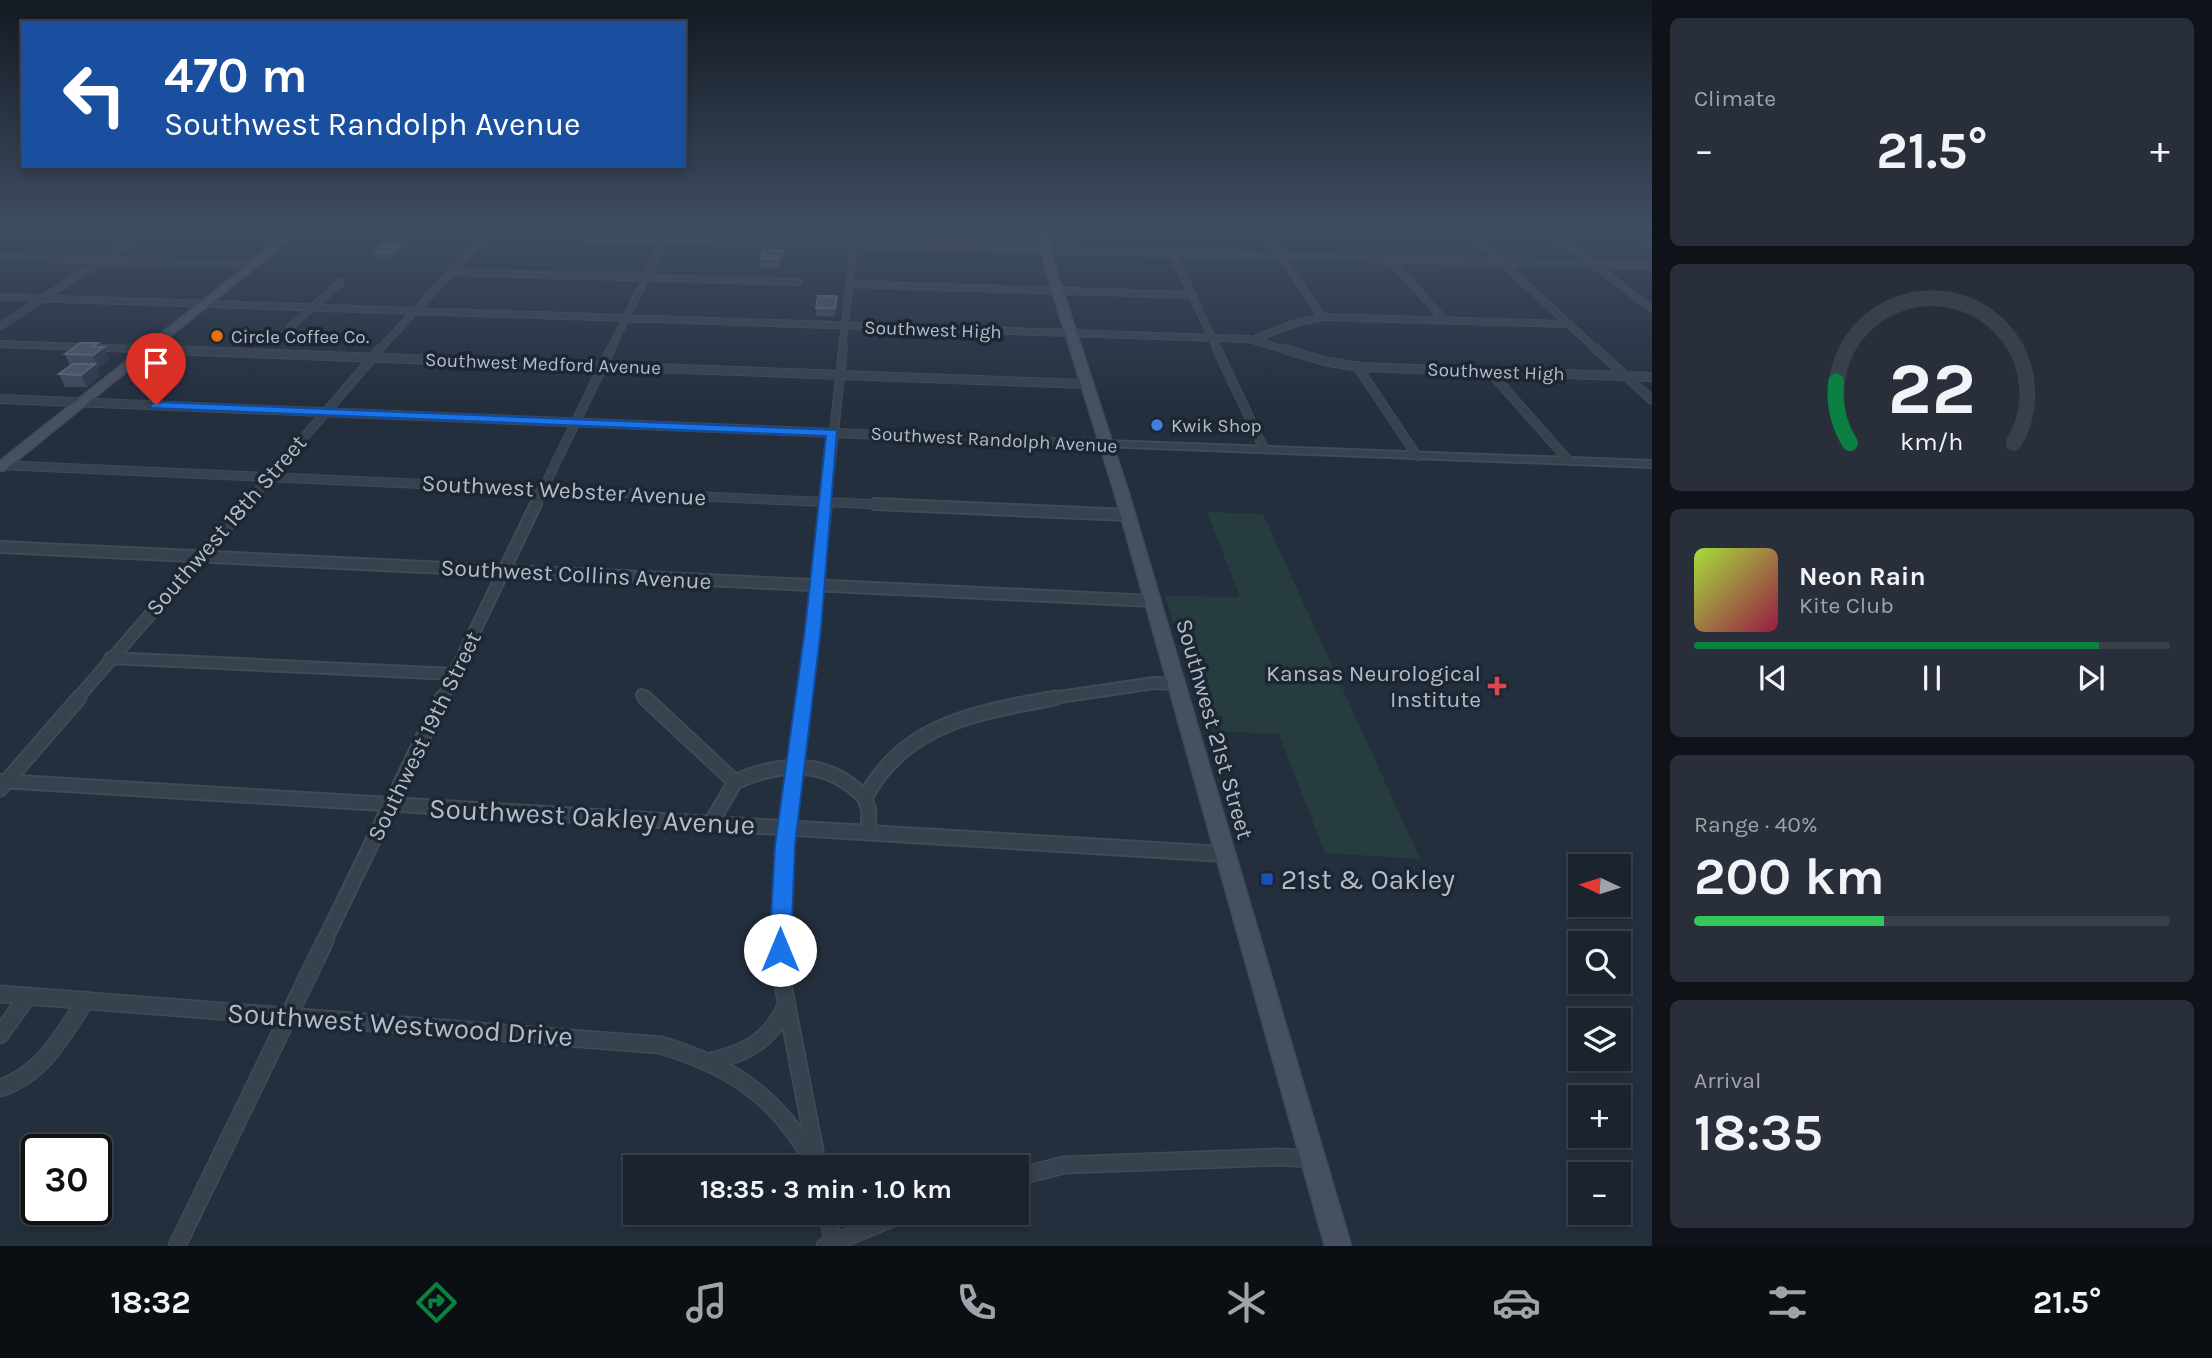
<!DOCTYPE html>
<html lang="en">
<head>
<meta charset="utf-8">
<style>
	body { margin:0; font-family:Karla,sans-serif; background:#282f3a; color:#f1f3f6; height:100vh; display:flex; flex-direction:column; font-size:26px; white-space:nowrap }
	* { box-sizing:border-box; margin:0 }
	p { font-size:23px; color:#a0a4aa }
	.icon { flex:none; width:38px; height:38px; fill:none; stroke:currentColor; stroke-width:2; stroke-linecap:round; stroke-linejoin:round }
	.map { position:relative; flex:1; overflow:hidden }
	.side { display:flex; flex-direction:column; gap:18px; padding:18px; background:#0f1319; width:560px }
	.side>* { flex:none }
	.banner { position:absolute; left:21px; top:21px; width:665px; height:147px; border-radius:0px; box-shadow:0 4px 10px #0003,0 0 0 2px #39404a; background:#1a4fa0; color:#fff; overflow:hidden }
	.needle { width:46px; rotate:274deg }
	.fabs { position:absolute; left:1568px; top:854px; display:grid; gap:14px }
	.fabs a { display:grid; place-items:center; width:63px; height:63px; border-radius:0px; background:#1b232e; box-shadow:0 4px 10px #0003,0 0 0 2px #39404a; font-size:35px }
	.speed { position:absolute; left:21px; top:1134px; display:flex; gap:14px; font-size:35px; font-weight:700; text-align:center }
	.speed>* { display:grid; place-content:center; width:91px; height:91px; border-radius:50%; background:#1b232e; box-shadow:0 4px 10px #0003,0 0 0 2px #39404a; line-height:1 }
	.speed .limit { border:4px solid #111; border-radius:10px; background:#fff; color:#111 }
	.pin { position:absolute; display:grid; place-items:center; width:60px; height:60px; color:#fff; margin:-72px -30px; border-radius:50% 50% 50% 0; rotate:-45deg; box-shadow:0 0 7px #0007 }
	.pin .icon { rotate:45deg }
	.me { position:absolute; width:77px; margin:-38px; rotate:0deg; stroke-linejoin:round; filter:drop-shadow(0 0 5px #0008) }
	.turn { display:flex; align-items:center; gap:24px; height:147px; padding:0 28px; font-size:32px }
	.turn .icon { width:91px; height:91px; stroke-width:2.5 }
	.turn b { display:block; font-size:49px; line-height:60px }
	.big { font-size:52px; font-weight:700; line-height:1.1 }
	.side .tile { flex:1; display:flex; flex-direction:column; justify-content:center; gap:10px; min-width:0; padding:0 24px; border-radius:10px; background:#282f3a }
	.side .dial { align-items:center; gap:0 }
	.dial svg { height:182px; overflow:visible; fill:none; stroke:#39404a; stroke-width:7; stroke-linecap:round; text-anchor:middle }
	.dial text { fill:#f1f3f6; stroke:none }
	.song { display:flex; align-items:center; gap:21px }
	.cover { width:84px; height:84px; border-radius:10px; background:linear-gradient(135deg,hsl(80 70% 55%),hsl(340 70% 35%)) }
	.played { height:7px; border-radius:4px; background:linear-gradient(90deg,#0b8043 85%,#39404a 85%) }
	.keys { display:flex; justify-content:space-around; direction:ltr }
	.heat { display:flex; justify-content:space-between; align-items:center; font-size:38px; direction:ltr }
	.charge { height:10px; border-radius:5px; background:linear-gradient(90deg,#34c759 40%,#39404a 0) }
	.trip { position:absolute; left:623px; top:1155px; width:406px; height:70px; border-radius:0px; background:#1b232e; box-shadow:0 4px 10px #0003,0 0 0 2px #39404a; font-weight:700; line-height:70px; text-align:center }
	.dock { display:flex; height:112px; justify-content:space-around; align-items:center; background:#0b0e12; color:#a0a4aa }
	.dock .icon { width:49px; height:49px }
	.dock .selected { color:#0b8043 }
	.dock b { font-size:32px; color:#f1f3f6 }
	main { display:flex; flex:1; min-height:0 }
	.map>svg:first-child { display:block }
	.green { fill:#263c3f }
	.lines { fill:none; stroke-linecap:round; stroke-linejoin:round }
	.stream { stroke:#17263c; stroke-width:2 }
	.minor-far4-casing { stroke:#414a57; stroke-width:8 }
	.minor-far3-casing { stroke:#414a57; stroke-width:10 }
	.minor-far2-casing { stroke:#414a57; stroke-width:14 }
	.minor-far1-casing { stroke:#414a57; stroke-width:17 }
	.minor-casing { stroke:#414a57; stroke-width:19 }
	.tertiary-casing { stroke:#414a57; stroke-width:4 }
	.secondary-casing { stroke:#414a57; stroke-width:3 }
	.minor-far4 { stroke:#38414e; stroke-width:6 }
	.minor-far3 { stroke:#38414e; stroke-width:8 }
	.minor-far2 { stroke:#38414e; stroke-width:10 }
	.minor-far1 { stroke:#38414e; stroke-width:13 }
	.minor { stroke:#38414e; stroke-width:16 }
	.tertiary { fill:#38414e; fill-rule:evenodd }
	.secondary { fill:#465061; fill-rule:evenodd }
	.wall { fill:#3f4b5c }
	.shaded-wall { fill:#2f3b4b }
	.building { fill:#4b5868; stroke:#5c6777; stroke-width:2 }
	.route { fill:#1a73e8; stroke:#114b97; stroke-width:2 }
	.food-dot { fill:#e8710a; stroke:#1d2633; stroke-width:2.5 }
	.shop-dot { fill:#3f7fe0; stroke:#1d2633; stroke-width:2.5 }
	.health-dot { fill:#e0444e; stroke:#1d2633; stroke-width:2.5 }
	.transit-dot { fill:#1a4fb4; stroke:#1d2633; stroke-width:2.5 }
	.labels { text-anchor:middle; stroke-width:7; stroke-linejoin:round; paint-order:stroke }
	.far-street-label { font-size:19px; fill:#b4bcc9; stroke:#1d2633 }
	.far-poi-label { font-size:19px; fill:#b4bcc9; stroke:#1d2633; text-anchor:start }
	.street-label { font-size:23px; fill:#b4bcc9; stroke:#1d2633 }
	.poi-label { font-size:23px; fill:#b4bcc9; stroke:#1d2633; text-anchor:end }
	.near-street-label { font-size:28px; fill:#b4bcc9; stroke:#1d2633 }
	.near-poi-label { font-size:28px; fill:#b4bcc9; stroke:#1d2633; text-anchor:start }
</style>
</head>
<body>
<main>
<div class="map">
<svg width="1652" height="1246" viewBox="0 0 1652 1246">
	<rect width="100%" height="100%" fill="#242f3e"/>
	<path class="green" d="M1207,512L1263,514L1420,859L1325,853L1279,734L1207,731L1165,596L1240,597Z"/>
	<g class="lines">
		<path class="stream" d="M876,232L930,227"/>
		<defs>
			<path id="minor-far4" d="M1261,227L1322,317
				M1363,227H1510
				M1463,227L1598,351
				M1538,227L1567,244L1652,309
				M1621,227L1652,245
				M0,230L7,227
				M1047,250L1652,266
				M1173,254L1218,351
				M0,257L252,265
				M1391,260L1444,320
				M451,272L799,282
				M850,284L1193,295
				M0,297L1249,339L1290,351
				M0,326L154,227
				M290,327L341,282
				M1255,339L1296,323L1322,317L1570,324
				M0,344L188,351
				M378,351L486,235
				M610,351L664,240L674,227
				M842,351L854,245"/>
			<path id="minor-far3" d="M141,349L1086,384
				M1217,349L1264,449
				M1284,349L1324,361L1359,367L1652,377
				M1596,349L1652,400
				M1357,366L1417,456
				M1489,371L1569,461
				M0,399L1105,444
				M0,465L914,506
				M245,506L380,349
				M535,506L611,349
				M826,506L843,349"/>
			<path id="minor-far2" d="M875,504L1128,515
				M0,547L1153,601
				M110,658L454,674
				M642,695L647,699
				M77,699L246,504
				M442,699L536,504
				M803,699L826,504
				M1046,699L1154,683L1177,684"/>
			<path id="minor-far1" d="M645,698L735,782L711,823
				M735,782C781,761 829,759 865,798
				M0,789L79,698
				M868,832L869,811L865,798C904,723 979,712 1055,698
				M324,942L442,698
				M780,942L785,845L803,698"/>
			<path id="minor" d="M780,941L783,985L818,1167
				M0,994L660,1045C730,1065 777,1097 813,1161
				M0,1035L28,996
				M712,1061C747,1053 772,1039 786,1005
				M0,1088C43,1074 62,1036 86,1000
				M1017,1177L1064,1165L1280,1157L1313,1159
				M827,1213L834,1246
				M177,1246L325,941
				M825,1246L905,1213"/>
			<path id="tertiary" d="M187,227H269L1047,248L1051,250L1047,252L191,229Z
				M1105,441L1652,461V467L1101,446V442Z
				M0,775L1225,847L1231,849L1234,854L1231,859L1225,861L0,787Z"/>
			<path id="secondary" d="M296,227H305L5,470L0,471V461Z
				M1038,227H1046L1055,267L1128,491L1351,1246H1325L1114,491L1045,267Z"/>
		</defs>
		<use href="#minor-far4" class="minor-far4-casing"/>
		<use href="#minor-far3" class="minor-far3-casing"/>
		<use href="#minor-far2" class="minor-far2-casing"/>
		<use href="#minor-far1" class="minor-far1-casing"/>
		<use href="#minor" class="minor-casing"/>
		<use href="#tertiary" class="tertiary-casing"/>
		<use href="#secondary" class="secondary-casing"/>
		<use href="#minor-far4" class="minor-far4"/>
		<use href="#minor-far3" class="minor-far3"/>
		<use href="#minor-far2" class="minor-far2"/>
		<use href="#minor-far1" class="minor-far1"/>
		<use href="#minor" class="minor"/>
		<use href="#tertiary" class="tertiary"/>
		<use href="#secondary" class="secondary"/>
	</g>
	<path class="wall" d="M401,244L402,249L392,259L377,258L375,253Z
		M784,258L779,267H760V259Z
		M837,296L835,317L816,316V308Z
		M98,343L99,347L109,359L98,368H97L100,376L87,387H65L59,374L70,366L65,354Z"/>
	<path class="shaded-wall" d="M401,244L402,249L392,259L391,253Z
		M784,250V258L779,267V259Z
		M98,343L100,350L104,347L109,359L98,368L93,355V347Z
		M95,364L100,376L87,387L81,375Z"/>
	<path class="building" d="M381,244H401L391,253H375Z
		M763,250H784L779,259H760Z
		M818,296H837L835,308H816Z
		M80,343H98L93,347H104L93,355L65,354Z
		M73,364H95L81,375L59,374Z"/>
	<linearGradient id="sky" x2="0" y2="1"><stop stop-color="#141a22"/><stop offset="0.57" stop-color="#3f4d63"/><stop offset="1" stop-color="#3f4d63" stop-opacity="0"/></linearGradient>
	<rect width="1652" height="401" fill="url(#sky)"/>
	<path class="route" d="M156,402L837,430L821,629L795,845L791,950L788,956L780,959L772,956L769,950L775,845L805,629L826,436L152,408L150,405Z"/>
	<circle class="food-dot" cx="217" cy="336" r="7"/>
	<circle class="shop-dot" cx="1157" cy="425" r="7"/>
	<path class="health-dot" d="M1493.5 675.5h7v7h7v7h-7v7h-7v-7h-7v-7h7z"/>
	<rect class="transit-dot" x="1260" y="872" width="14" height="14" rx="3.5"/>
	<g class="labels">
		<g class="far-street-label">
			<text transform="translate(933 329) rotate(2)" y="7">Southwest High</text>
			<text transform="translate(543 363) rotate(2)" y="7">Southwest Medford Avenue</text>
			<text transform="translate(1496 371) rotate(2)" y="7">Southwest High</text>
			<text transform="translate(994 439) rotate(3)" y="7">Southwest Randolph Avenue</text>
		</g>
		<g class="far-poi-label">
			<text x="231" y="343">Circle Coffee Co.</text>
			<text x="1171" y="432">Kwik Shop</text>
		</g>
		<g class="street-label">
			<text transform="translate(564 490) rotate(3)" y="8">Southwest Webster Avenue</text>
			<text transform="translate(226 525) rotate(-49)" y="8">Southwest 18th Street</text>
			<text transform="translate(576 574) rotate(3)" y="8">Southwest Collins Avenue</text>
			<text transform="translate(1215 729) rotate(74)" y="8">Southwest 21st Street</text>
			<text transform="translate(424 736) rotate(-64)" y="8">Southwest 19th Street</text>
		</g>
		<g class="poi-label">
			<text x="1481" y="681">Kansas Neurological<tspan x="1481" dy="26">Institute</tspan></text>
		</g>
		<g class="near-street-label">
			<text transform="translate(592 816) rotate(3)" y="10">Southwest Oakley Avenue</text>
			<text transform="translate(400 1024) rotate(4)" y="10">Southwest Westwood Drive</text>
		</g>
		<g class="near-poi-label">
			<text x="1281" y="889">21st &amp; Oakley</text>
		</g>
	</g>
</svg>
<div class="fabs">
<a><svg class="needle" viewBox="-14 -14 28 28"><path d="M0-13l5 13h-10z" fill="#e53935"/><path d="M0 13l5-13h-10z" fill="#a0a4aa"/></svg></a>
<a><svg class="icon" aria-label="search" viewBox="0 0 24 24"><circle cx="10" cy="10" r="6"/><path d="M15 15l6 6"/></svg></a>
<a><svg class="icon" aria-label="layers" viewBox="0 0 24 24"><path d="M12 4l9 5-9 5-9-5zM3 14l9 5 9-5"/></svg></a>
<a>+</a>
<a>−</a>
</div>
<div class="speed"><div class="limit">30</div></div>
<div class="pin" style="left:156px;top:405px;background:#d93025"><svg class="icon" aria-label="arrive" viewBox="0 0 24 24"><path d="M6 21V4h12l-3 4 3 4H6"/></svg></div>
<svg class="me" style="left:780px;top:950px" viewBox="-20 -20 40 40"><circle r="19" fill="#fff"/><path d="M0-13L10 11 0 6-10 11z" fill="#1a73e8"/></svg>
<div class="trip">18:35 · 3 min · 1.0 km</div>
<div class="banner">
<div class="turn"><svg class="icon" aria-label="left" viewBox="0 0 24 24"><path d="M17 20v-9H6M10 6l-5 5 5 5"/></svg><div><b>470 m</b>Southwest Randolph Avenue</div></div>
</div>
</div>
<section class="side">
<div class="tile"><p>Climate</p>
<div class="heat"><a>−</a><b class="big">21.5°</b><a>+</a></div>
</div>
<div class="tile dial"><svg viewBox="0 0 100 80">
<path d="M14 69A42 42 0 1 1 86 69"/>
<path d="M14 69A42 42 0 0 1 8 42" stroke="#0b8043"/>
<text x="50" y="56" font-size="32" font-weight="700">22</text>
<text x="50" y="72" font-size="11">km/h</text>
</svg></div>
<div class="tile">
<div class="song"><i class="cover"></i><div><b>Neon Rain</b><p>Kite Club</p></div></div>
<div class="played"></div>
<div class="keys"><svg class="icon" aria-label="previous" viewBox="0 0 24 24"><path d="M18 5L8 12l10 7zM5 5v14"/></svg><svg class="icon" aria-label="pause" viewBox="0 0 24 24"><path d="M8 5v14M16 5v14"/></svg><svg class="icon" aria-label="next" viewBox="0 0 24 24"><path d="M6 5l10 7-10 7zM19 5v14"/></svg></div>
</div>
<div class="tile"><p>Range · 40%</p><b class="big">200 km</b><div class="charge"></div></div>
<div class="tile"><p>Arrival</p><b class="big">18:35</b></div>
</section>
</main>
<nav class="dock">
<b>18:32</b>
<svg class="icon selected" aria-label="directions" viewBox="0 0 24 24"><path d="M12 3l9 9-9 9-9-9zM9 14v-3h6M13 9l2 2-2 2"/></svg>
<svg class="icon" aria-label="music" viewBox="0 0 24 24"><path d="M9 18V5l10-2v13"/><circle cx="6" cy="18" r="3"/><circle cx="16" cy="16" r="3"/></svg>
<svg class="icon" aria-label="phone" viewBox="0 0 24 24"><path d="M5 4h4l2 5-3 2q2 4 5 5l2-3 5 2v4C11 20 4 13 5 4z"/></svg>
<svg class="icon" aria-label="climate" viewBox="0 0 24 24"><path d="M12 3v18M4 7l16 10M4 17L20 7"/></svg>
<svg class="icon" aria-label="car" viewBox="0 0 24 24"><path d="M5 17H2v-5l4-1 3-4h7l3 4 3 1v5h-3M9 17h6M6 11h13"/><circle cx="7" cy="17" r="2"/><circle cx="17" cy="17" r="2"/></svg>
<svg class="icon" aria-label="filters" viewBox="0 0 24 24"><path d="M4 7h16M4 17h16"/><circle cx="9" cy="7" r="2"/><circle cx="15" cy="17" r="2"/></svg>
<b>21.5°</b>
</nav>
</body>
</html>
